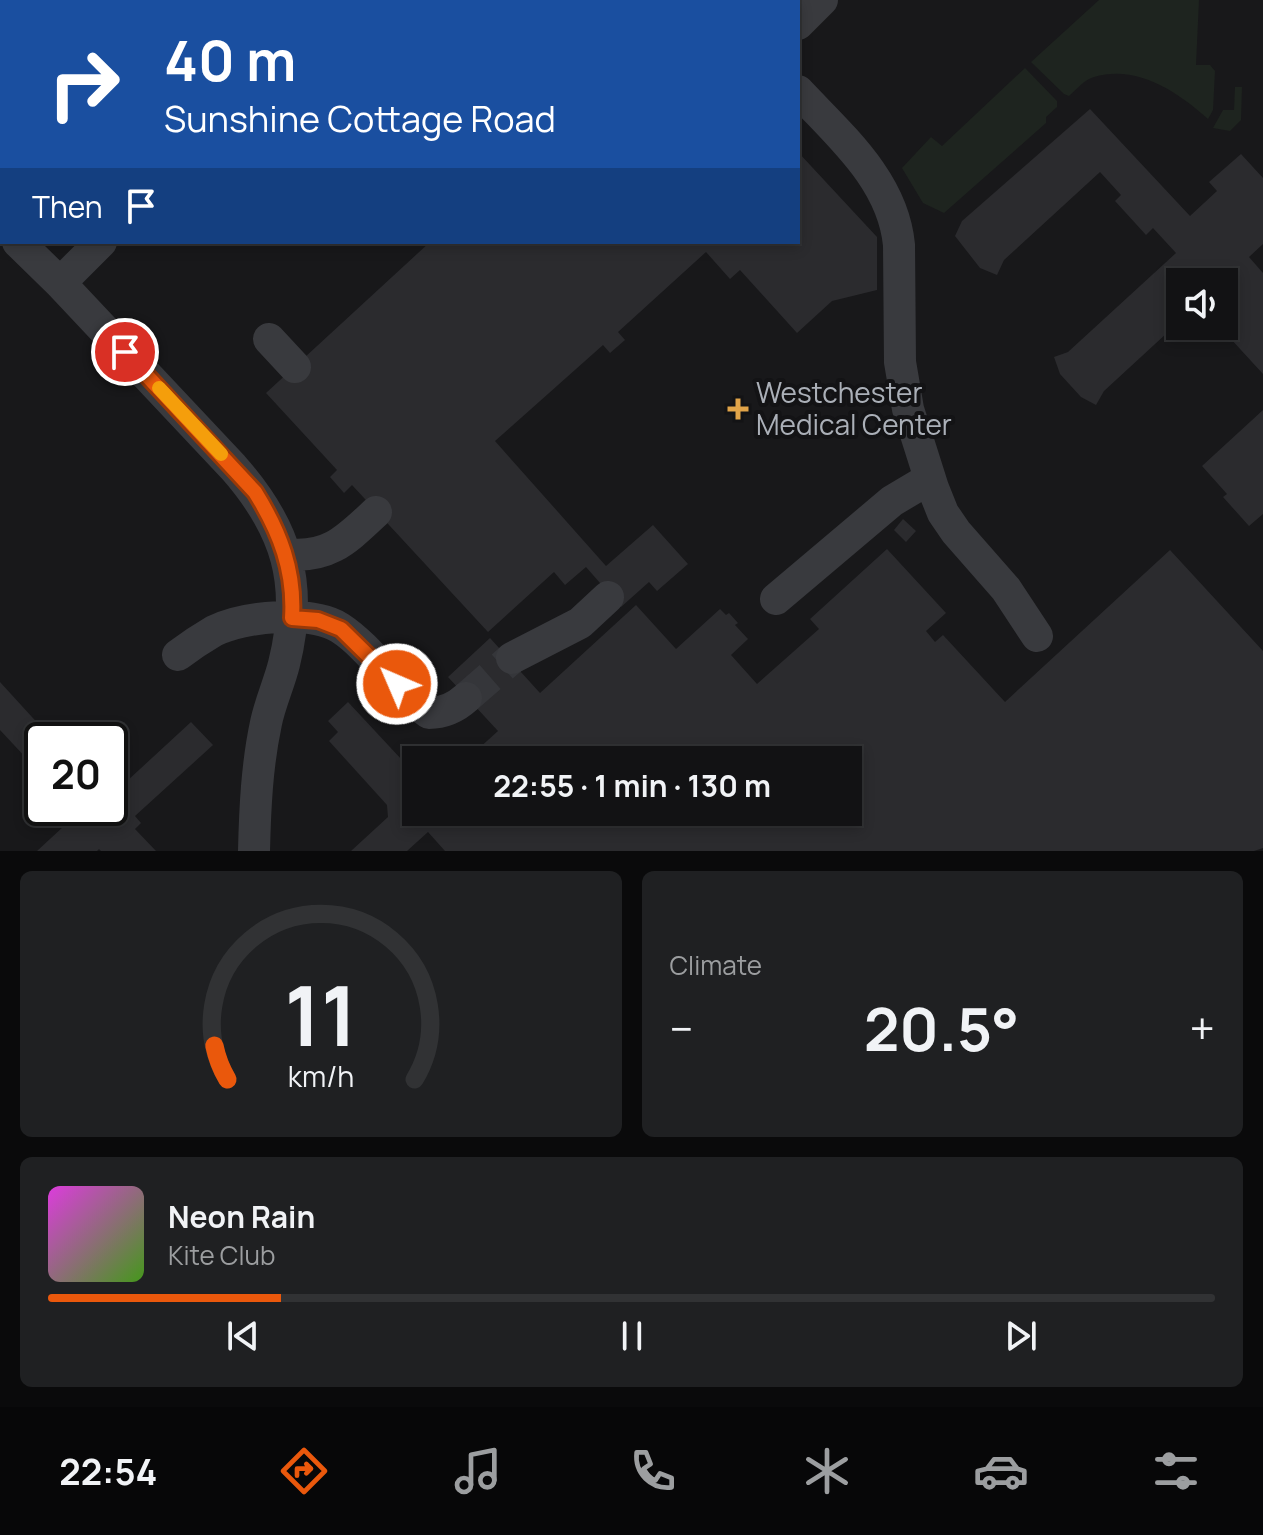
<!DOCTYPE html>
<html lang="en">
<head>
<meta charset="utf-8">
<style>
	body { margin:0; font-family:Manrope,sans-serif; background:#1f2022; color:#f1f3f6; height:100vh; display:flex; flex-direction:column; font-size:30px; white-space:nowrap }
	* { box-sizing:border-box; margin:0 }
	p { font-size:26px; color:#9c9ea0 }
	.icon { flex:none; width:44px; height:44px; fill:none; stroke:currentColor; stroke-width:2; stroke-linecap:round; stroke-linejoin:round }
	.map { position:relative; height:851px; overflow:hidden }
	.details { display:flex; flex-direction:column; gap:20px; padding:20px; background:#0a0a0b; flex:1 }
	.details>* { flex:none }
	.guide { position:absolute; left:0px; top:0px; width:800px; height:244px; box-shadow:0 4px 12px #0003,0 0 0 2px #313234; background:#1a4fa0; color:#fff; overflow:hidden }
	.controls { position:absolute; left:1166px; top:268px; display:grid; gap:16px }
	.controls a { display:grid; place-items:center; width:72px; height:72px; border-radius:0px; background:#121214; box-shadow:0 4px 12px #0003,0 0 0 2px #313234; font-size:40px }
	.speed { position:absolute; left:24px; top:722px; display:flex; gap:16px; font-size:40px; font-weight:700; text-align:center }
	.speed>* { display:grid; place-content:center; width:104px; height:104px; border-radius:50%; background:#121214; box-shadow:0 4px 12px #0003,0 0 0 2px #313234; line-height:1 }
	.speed .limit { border:4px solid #111; border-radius:12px; background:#fff; color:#111 }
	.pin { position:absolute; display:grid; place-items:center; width:68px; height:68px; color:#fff; margin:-34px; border:4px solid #fff; border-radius:50%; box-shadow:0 2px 8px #0007 }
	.me { position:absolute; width:88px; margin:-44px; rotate:315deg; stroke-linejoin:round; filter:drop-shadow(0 0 6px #0008) }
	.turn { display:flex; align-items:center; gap:28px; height:168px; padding:0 32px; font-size:36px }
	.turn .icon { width:104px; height:104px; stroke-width:2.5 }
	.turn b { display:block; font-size:56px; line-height:68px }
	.then { display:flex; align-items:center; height:76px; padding:0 32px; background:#0003; gap:16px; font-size:30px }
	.big { font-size:60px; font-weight:700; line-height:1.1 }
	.details .tile { flex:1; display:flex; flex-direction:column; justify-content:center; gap:12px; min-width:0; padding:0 28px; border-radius:12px; background:#1f2022 }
	.details .dial { align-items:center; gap:0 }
	.dial svg { height:208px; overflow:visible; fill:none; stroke:#313234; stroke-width:7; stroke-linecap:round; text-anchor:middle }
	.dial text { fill:#f1f3f6; stroke:none }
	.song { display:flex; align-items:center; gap:24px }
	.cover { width:96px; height:96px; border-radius:12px; background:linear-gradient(135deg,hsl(300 70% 55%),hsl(100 70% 35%)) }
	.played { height:8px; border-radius:4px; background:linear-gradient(90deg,#ea580c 20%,#313234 20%) }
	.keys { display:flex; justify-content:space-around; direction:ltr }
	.heat { display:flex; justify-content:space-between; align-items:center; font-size:44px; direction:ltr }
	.details .tiles { flex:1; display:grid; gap:20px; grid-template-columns:1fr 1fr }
	.tile:last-child { grid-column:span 2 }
	.trip { position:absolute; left:402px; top:746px; width:460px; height:80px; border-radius:0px; background:#121214; box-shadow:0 4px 12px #0003,0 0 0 2px #313234; font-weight:700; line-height:80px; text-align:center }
	.tabs { display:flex; height:128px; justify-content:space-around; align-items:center; background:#070708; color:#9c9ea0 }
	.tabs .icon { width:56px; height:56px }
	.tabs .on { color:#ea580c }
	.tabs b { font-size:36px; color:#f1f3f6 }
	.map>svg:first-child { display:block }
	.green { fill:#1e241f }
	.building { fill:#2b2b2e }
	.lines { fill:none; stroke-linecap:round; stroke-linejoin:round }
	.minor-tunnel { stroke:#35363a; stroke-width:32; stroke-dasharray:32 16; stroke-linecap:butt }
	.minor { stroke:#393a3e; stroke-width:32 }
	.route-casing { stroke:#983908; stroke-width:20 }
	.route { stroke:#ea580c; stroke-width:14 }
	.slow { stroke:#f59e0b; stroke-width:14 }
	.poi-dot { fill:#e1a449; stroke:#131315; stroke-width:3 }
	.labels { text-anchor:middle; stroke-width:8; stroke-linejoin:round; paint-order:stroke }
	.poi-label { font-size:28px; fill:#abb0b8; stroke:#131315; text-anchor:start }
</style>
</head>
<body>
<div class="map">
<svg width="1263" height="851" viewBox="0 0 1263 851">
	<rect width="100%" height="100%" fill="#18181a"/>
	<path class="green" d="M1099,0H1199L1196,65H1210L1215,71L1213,110L1208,119C1178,92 1137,64 1094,77C1085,79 1076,90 1069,96L1064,94L1031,62Z
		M1025,68L1057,101V107L1046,117V123L944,213L923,203L902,168L931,137L942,146Z
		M1235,87H1242L1241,120L1230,131L1213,128L1223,110H1234Z"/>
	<path class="building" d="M1090,109L1190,216L1217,191L1209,182L1241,154L1263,178V244L1249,257L1263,273V374L1219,326H1224V282H1180V321L1104,391L1096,405L1081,397L1060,374L1054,357L1068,352L1176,253L1153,228L1146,235L1115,201L1121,195L1100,172L1004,260L997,275L980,268L955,236L962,221Z
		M798,152L877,237V290L832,301L797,333L740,270L730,279L706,252L618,332L625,340L610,353L603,345L495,441L606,566L653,525L688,564L657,591L649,582L621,607L586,567L565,585L554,572L488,632L352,485L344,493L330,477L337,470L266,393L430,242H798Z
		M1263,410V514L1249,526L1223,497L1227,494L1202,466Z
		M903,519L916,531L906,542L894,530Z
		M887,549L946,613L926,631L935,642L943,635L1005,702L1170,550L1263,651V848L1254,851H445L428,832L407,851H351L388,817L387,805L329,741L338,732L328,721L348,702L416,775V812H848V760H466L498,731L448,677L490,638L540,693L636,605L676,649L720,609L726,615L729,613L738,623L735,625L748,639L731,655L757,684L819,629L810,619Z
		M0,682L53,740H42V775L0,730Z
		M191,722L213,745L135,816L141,823L135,829L156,851H101L99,849L97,851H37L77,814L72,808H110V789L114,793Z"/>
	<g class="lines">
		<path class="minor-tunnel" d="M466,698L512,658"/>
		<path class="minor" d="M28,0L30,2
			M715,0L716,2
			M206,2L207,0
			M348,2L350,0
			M798,24L822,0
			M798,91C839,135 893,180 899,245L900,362L908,409L933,488L943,513L956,532L1006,589L1037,636
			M0,198L2,196
			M18,242L60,283L233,467C287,528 304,584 284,664C279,684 270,703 266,723C257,765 255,808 254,851
			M60,283L101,242
			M269,339L295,367
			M286,554C329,559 347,539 376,512
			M776,599L892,501L929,479
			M178,655C190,646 202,638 214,631C244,616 311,610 340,628C371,648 397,690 429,713C444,713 455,708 466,698
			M512,658L580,623L608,597"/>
	</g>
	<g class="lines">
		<defs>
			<path id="route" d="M125,352L255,492C280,532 295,571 292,618L318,620L341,629L397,684"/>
		</defs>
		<use href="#route" class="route-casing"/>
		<use href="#route" class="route"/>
		<path class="slow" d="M159,388L221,454"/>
	</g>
	<path class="poi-dot" d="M734 397h8v8h8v8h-8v8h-8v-8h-8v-8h8z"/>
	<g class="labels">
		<g class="poi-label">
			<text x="756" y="403">Westchester<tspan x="756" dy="32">Medical Center</tspan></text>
		</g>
	</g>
</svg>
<div class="controls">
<a><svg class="icon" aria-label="sound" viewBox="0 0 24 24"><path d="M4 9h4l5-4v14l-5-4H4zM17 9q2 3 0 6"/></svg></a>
</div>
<div class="speed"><div class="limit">20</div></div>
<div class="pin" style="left:125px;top:352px;background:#d93025"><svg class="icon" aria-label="arrive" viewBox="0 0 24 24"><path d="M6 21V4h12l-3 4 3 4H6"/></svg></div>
<svg class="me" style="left:397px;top:684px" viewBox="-20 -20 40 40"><circle r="17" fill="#ea580c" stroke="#fff" stroke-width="3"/><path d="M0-11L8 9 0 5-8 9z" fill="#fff"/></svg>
<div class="trip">22:55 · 1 min · 130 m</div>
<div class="guide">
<div class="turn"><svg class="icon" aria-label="right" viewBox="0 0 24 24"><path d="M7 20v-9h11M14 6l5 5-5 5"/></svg><div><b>40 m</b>Sunshine Cottage Road</div></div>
<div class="then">Then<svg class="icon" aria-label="arrive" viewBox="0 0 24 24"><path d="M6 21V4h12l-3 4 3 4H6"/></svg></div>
</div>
</div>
<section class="details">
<div class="tiles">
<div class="tile dial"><svg viewBox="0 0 100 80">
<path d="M14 69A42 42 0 1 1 86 69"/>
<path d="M14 69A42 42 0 0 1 9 56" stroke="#ea580c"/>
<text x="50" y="56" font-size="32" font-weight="700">11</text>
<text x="50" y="72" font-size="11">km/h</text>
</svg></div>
<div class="tile"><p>Climate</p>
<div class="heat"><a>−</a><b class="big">20.5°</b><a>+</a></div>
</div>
<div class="tile">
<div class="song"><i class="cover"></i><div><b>Neon Rain</b><p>Kite Club</p></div></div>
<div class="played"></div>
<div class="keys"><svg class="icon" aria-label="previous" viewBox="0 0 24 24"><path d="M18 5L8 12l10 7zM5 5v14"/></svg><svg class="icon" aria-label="pause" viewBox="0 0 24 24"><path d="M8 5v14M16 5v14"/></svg><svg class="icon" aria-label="next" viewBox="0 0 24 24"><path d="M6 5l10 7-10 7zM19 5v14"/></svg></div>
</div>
</div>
</section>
<nav class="tabs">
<b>22:54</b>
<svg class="icon on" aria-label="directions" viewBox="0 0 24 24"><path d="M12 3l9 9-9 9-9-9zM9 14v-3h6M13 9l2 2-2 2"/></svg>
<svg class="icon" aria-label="music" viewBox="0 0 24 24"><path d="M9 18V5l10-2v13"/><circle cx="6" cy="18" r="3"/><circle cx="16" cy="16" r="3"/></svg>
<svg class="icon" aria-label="phone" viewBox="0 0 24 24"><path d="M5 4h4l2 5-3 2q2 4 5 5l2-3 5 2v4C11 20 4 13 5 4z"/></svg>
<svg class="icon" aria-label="climate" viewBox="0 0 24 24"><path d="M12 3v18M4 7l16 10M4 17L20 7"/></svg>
<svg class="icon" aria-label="car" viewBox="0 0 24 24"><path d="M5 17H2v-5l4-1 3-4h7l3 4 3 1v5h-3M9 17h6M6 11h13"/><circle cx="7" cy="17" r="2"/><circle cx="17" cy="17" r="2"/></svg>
<svg class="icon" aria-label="filters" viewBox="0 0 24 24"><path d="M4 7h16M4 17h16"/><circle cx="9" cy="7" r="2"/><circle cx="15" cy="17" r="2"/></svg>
</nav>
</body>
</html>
